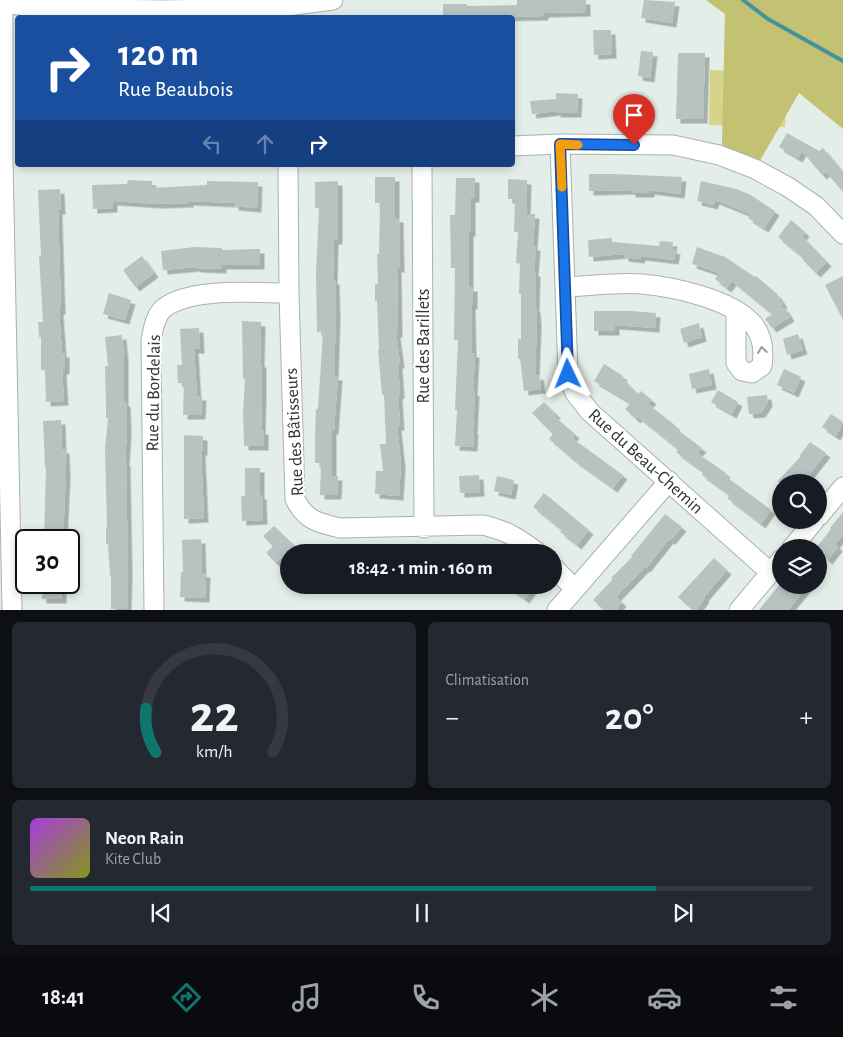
<!DOCTYPE html>
<html lang="fr">
<head>
<meta charset="utf-8">
<style>
	body { margin:0; font-family:"Alegreya Sans",sans-serif; background:#242831; color:#f1f3f6; height:100vh; display:flex; flex-direction:column; font-size:19px; white-space:nowrap }
	* { box-sizing:border-box; margin:0 }
	p { font-size:16px; color:#9ea1a6 }
	.icon { flex:none; width:28px; height:28px; fill:none; stroke:currentColor; stroke-width:2; stroke-linecap:round; stroke-linejoin:round }
	.map { position:relative; height:610px; overflow:hidden }
	.side { display:flex; flex-direction:column; gap:12px; padding:12px; background:#0d0f14; flex:1 }
	.side>* { flex:none }
	.top-card { position:absolute; left:15px; top:15px; width:500px; height:152px; border-radius:5px; box-shadow:0 2px 8px #0003; background:#1a4fa0; color:#fff; overflow:hidden }
	.controls { position:absolute; left:772px; top:474px; display:grid; gap:10px }
	.controls a { display:grid; place-items:center; width:55px; height:55px; border-radius:50%; background:#171b24; box-shadow:0 2px 8px #0003; font-size:25px }
	.speed { position:absolute; left:15px; top:529px; display:flex; gap:10px; font-size:25px; font-weight:700; text-align:center }
	.speed>* { display:grid; place-content:center; width:65px; height:65px; border-radius:50%; background:#171b24; box-shadow:0 2px 8px #0003; line-height:1 }
	.speed .limit { border:2px solid #111; border-radius:8px; background:#fff; color:#111 }
	.pin { position:absolute; display:grid; place-items:center; width:42px; height:42px; color:#fff; margin:-51px -21px; border-radius:50% 50% 50% 0; rotate:-45deg; box-shadow:0 0 5px #0007 }
	.pin .icon { rotate:45deg }
	.me { position:absolute; width:55px; margin:-28px; rotate:358deg; stroke-linejoin:round; filter:drop-shadow(0 0 4px #0008) }
	.turn { display:flex; align-items:center; gap:18px; height:105px; padding:0 20px; font-size:22px }
	.turn .icon { width:65px; height:65px; stroke-width:2.5 }
	.turn b { display:block; font-size:35px; line-height:42px }
	.lanes { display:flex; align-items:center; height:48px; padding:0 20px; background:#0003; justify-content:center; gap:25px; direction:ltr }
	.lanes .off { opacity:.35 }
	.big { font-size:38px; font-weight:600; line-height:1.1 }
	.side .card { flex:1; display:flex; flex-direction:column; justify-content:center; gap:8px; min-width:0; padding:0 18px; border-radius:8px; background:#242831 }
	.side .dial { align-items:center; gap:0 }
	.dial svg { height:130px; overflow:visible; fill:none; stroke:#363941; stroke-width:7; stroke-linecap:round; text-anchor:middle }
	.dial text { fill:#f1f3f6; stroke:none }
	.song { display:flex; align-items:center; gap:15px }
	.cover { width:60px; height:60px; border-radius:8px; background:linear-gradient(135deg,hsl(280 70% 55%),hsl(70 70% 35%)) }
	.played { height:5px; border-radius:2px; background:linear-gradient(90deg,#0f766e 80%,#363941 80%) }
	.keys { display:flex; justify-content:space-around; direction:ltr }
	.heat { display:flex; justify-content:space-between; align-items:center; font-size:28px; direction:ltr }
	.side .tiles { flex:1; display:grid; gap:12px; grid-template-columns:1fr 1fr }
	.card:last-child { grid-column:span 2 }
	.trip { position:absolute; left:280px; top:544px; width:282px; height:50px; border-radius:25px; background:#171b24; box-shadow:0 2px 8px #0003; font-weight:600; line-height:50px; text-align:center }
	.tab-bar { display:flex; height:80px; justify-content:space-around; align-items:center; background:#090b0e; color:#9ea1a6 }
	.tab-bar .icon { width:35px; height:35px }
	.tab-bar .on { color:#0f766e }
	.tab-bar b { font-size:22px; color:#f1f3f6 }
	.map>svg:first-child { display:block }
	.green { fill:#d6d489 }
	.forest { fill:#c3c172 }
	.lines { fill:none; stroke-linecap:round; stroke-linejoin:round }
	.stream { stroke:#44929c; stroke-width:4 }
	.building { fill:#b8c3c1; filter:url(#shadow) }
	.minor-casing { stroke:#a9b2ac; stroke-width:21 }
	.minor { stroke:#fff; stroke-width:19 }
	.oneway { stroke:#989a98 }
	.route-casing { stroke:#114b97; stroke-width:12 }
	.route { stroke:#1a73e8; stroke-width:9 }
	.slow { stroke:#f59e0b; stroke-width:9 }
	.labels { text-anchor:middle; stroke-width:4.5; stroke-linejoin:round; paint-order:stroke }
	.street-label { font-size:18px; fill:#313432; stroke:#fff }
</style>
</head>
<body>
<div class="map">
<svg width="843" height="610" viewBox="0 0 843 610">
	<defs>
		<filter id="shadow"><feDropShadow dx="4.5" dy="4.5" stdDeviation="0" flood-color="#0004"/></filter>
	</defs>
	<rect width="100%" height="100%" fill="#e4eee8"/>
	<path class="green" d="M710,70L736,71L787,81L785,127L709,125Z"/>
	<path class="forest" d="M706,0H843V129L799,93L755,169L719,155L722,144L725,14Z"/>
	<g class="lines">
		<path class="stream" d="M743,0L768,19L843,61"/>
	</g>
	<path class="building" d="M517,0H586V12L544,13V16L443,18V4H467V6L517,5Z
		M644,0L675,2L672,23L641,18Z
		M593,30H611L612,54L594,55Z
		M641,51L653,52L650,78L638,76Z
		M678,53H705L703,119H676Z
		M556,93L578,94L577,113H556V111L532,114L530,101L556,99Z
		M787,133L819,151L823,148L843,172V192L826,172L822,175L802,151L798,158L779,147Z
		M589,174H614L682,177L680,194L650,190V193H631V190L589,191Z
		M375,177H395V218H399L400,268H397L398,333H396L400,364H398L400,394L398,395L400,426H397L401,464L399,496L375,494L376,471H383L380,444H386L384,395H382L378,350H379L377,301H375V284H378L377,254H379L380,203H375Z
		M456,178H475V198H471V232H469V287H473V305H471L472,353H475L473,391L475,392L473,430H474L473,447L455,446L457,410H455L458,340H454L455,268H451L450,215H455Z
		M508,179L527,180L526,214H535L533,246H536L534,272H536L535,308H536L537,322L535,376L539,375L541,389L524,391L520,359H518V339H521V294H519L520,264L516,263L518,232H514L515,199H508Z
		M128,180L152,181V188L207,185V181L258,182L257,208L234,206V203L189,201V203L157,204L113,201V208L93,209L92,185L127,184Z
		M338,181V240H334L333,280H335L336,315L334,376H338L334,430H332V476H338L337,495H320L321,463H315V439L316,409H318L323,332H317L316,273L319,208H315V182Z
		M701,181L736,189L749,194L775,211L764,228L748,218L750,214L715,200L713,205L697,201Z
		M60,189L61,210H58L61,310H59L62,353H65V370H62L64,401L46,402L45,370H41V337H39L38,322H43L39,256H41L38,190Z
		M791,220L805,232L802,236L827,262L816,273L802,259L803,258L778,237Z
		M612,238V242L659,246L660,241L673,242L672,249L676,250L674,260L641,256L640,259L624,257V254L589,257L588,240Z
		M195,247L222,248V250L260,249V265H222V269L196,268V267L163,270L161,251Z
		M697,247L725,257L755,277L756,276L777,294L783,304L777,310L784,307L790,317L772,328L765,319L772,314L732,281L727,288L715,279L719,273L692,264Z
		M142,256L154,273L135,287L123,270Z
		M843,276V320L825,285Z
		M109,293L131,300L125,320L103,314Z
		M594,311H631L656,313L655,328L615,325V331H594Z
		M242,321L261,322L260,363H262V394L261,430H264V446H244L243,413L245,379H243Z
		M699,323L702,337L684,343L680,329Z
		M199,328L200,349H194L197,396H202L201,415H183L184,383H178L177,365H182L180,329Z
		M798,334L803,350L787,355L783,339Z
		M122,335L124,357V402H126L127,430L125,462H126L128,572L127,609H111V576H110L108,544H106V528H107L105,449L108,418H106V407L105,366H108L105,337Z
		M604,364L623,376L622,378L638,394L641,391L652,400L648,404L676,426L675,428L702,448L697,453L726,473L724,475L771,510L761,524L727,498L730,495L702,475L703,472L676,452L678,449L638,417L636,419L625,409L631,403L594,381Z
		M709,369L712,385L692,389L689,374Z
		M784,369L801,377L794,393L777,385Z
		M718,390L738,402L732,414L711,402Z
		M767,395L768,402L761,413L749,414L747,397Z
		M544,402L556,414L554,416L575,434L572,438L623,475L613,488L575,461L549,439L553,434L532,413Z
		M831,414L843,422L836,436L822,427Z
		M61,420L62,449H65L66,472L63,540H44L46,467H45L43,421Z
		M184,435L203,436V451H201L204,518L184,519Z
		M810,442L826,453L805,480L804,482H777L801,456L800,455Z
		M245,468H260V495H262L263,520L242,521L241,496H245Z
		M479,475L480,492L460,493L459,476Z
		M497,476L514,480L511,495L494,491Z
		M544,493L589,530L577,545L560,532L562,530L533,507Z
		M843,512V535L835,544L838,547L828,560L819,552V548H816L831,529L830,528Z
		M665,514L682,527L671,540L669,539L646,568L645,567L616,597L622,602L616,610H604L593,600L613,579L611,578L632,557L631,556Z
		M274,526L294,545L276,563L266,553L273,546L263,536Z
		M201,539L202,573H206L205,598L180,597L181,572H183L182,540Z
		M714,558L727,570L704,597L705,598L696,610H693L678,597Z
		M42,585H62V599H42Z
		M505,585H535L525,599Z
		M779,585H808L788,610H759Z"/>
	<g class="lines">
		<defs>
			<path id="minor" d="M0,3L46,8L163,10L271,8L333,0
				M3,4V159L12,610
				M560,144L568,374L575,393L590,412L771,573
				M512,146L560,144L673,145L719,155L755,169L788,187L816,206L843,234
				M288,165L289,293L295,499C305,520 318,523 340,528L483,525C507,531 517,537 537,552
				M422,165L424,528
				M565,287C589,286 620,282 642,284C674,287 730,299 752,323C763,335 764,352 762,366L752,373L742,371L736,363V311
				M819,516L843,487
				M792,548L815,520
				M554,568L575,589
				M154,610L151,340C153,330 155,315 164,308C191,287 255,293 289,293
				M557,610L669,481
				M739,610L781,560"/>
		</defs>
		<use href="#minor" class="minor-casing"/>
		<use href="#minor" class="minor"/>
	</g>
	<defs><path id="oneway-chevron" d="M-2-3.5L2.5 0L-2 3.5" fill="none" stroke-width="1.6" stroke-linecap="round" stroke-linejoin="round" transform="scale(1.25)"/></defs>
	<use class="oneway" href="#oneway-chevron" transform="translate(762 350) rotate(-97)"/>
	<g class="lines">
		<defs>
			<path id="route" d="M568,374L560,144L634,145"/>
		</defs>
		<use href="#route" class="route-casing"/>
		<use href="#route" class="route"/>
		<path class="slow" d="M562,187L560,144L578,145"/>
	</g>
	<g class="labels">
		<g class="street-label">
			<text transform="translate(423 346) rotate(-90)" y="6">Rue des Barillets</text>
			<text transform="translate(153 393) rotate(-89)" y="6">Rue du Bordelais</text>
			<text transform="translate(294 432) rotate(-93)" y="6">Rue des Bâtisseurs</text>
			<text transform="translate(646 461) rotate(42)" y="6">Rue du Beau-Chemin</text>
		</g>
	</g>
</svg>
<div class="controls">
<a><svg class="icon" aria-label="search" viewBox="0 0 24 24"><circle cx="10" cy="10" r="6"/><path d="M15 15l6 6"/></svg></a>
<a><svg class="icon" aria-label="layers" viewBox="0 0 24 24"><path d="M12 4l9 5-9 5-9-5zM3 14l9 5 9-5"/></svg></a>
</div>
<div class="speed"><div class="limit">30</div></div>
<div class="pin" style="left:634px;top:145px;background:#d93025"><svg class="icon" aria-label="arrive" viewBox="0 0 24 24"><path d="M6 21V4h12l-3 4 3 4H6"/></svg></div>
<svg class="me" style="left:568px;top:374px" viewBox="-20 -20 40 40"><path d="M0-17L14 15 0 8-14 15z" fill="#1a73e8" stroke="#fff" stroke-width="4"/></svg>
<div class="trip">18:42 · 1 min · 160 m</div>
<div class="top-card">
<div class="turn"><svg class="icon" aria-label="right" viewBox="0 0 24 24"><path d="M7 20v-9h11M14 6l5 5-5 5"/></svg><div><b>120 m</b>Rue Beaubois</div></div>
<div class="lanes"><svg class="icon off" aria-label="left" viewBox="0 0 24 24"><path d="M17 20v-9H6M10 6l-5 5 5 5"/></svg><svg class="icon off" aria-label="ahead" viewBox="0 0 24 24"><path d="M12 20V5M6 11l6-6 6 6"/></svg><svg class="icon" aria-label="right" viewBox="0 0 24 24"><path d="M7 20v-9h11M14 6l5 5-5 5"/></svg></div>
</div>
</div>
<section class="side">
<div class="tiles">
<div class="card dial"><svg viewBox="0 0 100 80">
<path d="M14 69A42 42 0 1 1 86 69"/>
<path d="M14 69A42 42 0 0 1 8 42" stroke="#0f766e"/>
<text x="50" y="56" font-size="32" font-weight="700">22</text>
<text x="50" y="72" font-size="11">km/h</text>
</svg></div>
<div class="card"><p>Climatisation</p>
<div class="heat"><a>−</a><b class="big">20°</b><a>+</a></div>
</div>
<div class="card">
<div class="song"><i class="cover"></i><div><b>Neon Rain</b><p>Kite Club</p></div></div>
<div class="played"></div>
<div class="keys"><svg class="icon" aria-label="previous" viewBox="0 0 24 24"><path d="M18 5L8 12l10 7zM5 5v14"/></svg><svg class="icon" aria-label="pause" viewBox="0 0 24 24"><path d="M8 5v14M16 5v14"/></svg><svg class="icon" aria-label="next" viewBox="0 0 24 24"><path d="M6 5l10 7-10 7zM19 5v14"/></svg></div>
</div>
</div>
</section>
<nav class="tab-bar">
<b>18:41</b>
<svg class="icon on" aria-label="directions" viewBox="0 0 24 24"><path d="M12 3l9 9-9 9-9-9zM9 14v-3h6M13 9l2 2-2 2"/></svg>
<svg class="icon" aria-label="music" viewBox="0 0 24 24"><path d="M9 18V5l10-2v13"/><circle cx="6" cy="18" r="3"/><circle cx="16" cy="16" r="3"/></svg>
<svg class="icon" aria-label="phone" viewBox="0 0 24 24"><path d="M5 4h4l2 5-3 2q2 4 5 5l2-3 5 2v4C11 20 4 13 5 4z"/></svg>
<svg class="icon" aria-label="climate" viewBox="0 0 24 24"><path d="M12 3v18M4 7l16 10M4 17L20 7"/></svg>
<svg class="icon" aria-label="car" viewBox="0 0 24 24"><path d="M5 17H2v-5l4-1 3-4h7l3 4 3 1v5h-3M9 17h6M6 11h13"/><circle cx="7" cy="17" r="2"/><circle cx="17" cy="17" r="2"/></svg>
<svg class="icon" aria-label="filters" viewBox="0 0 24 24"><path d="M4 7h16M4 17h16"/><circle cx="9" cy="7" r="2"/><circle cx="15" cy="17" r="2"/></svg>
</nav>
</body>
</html>
